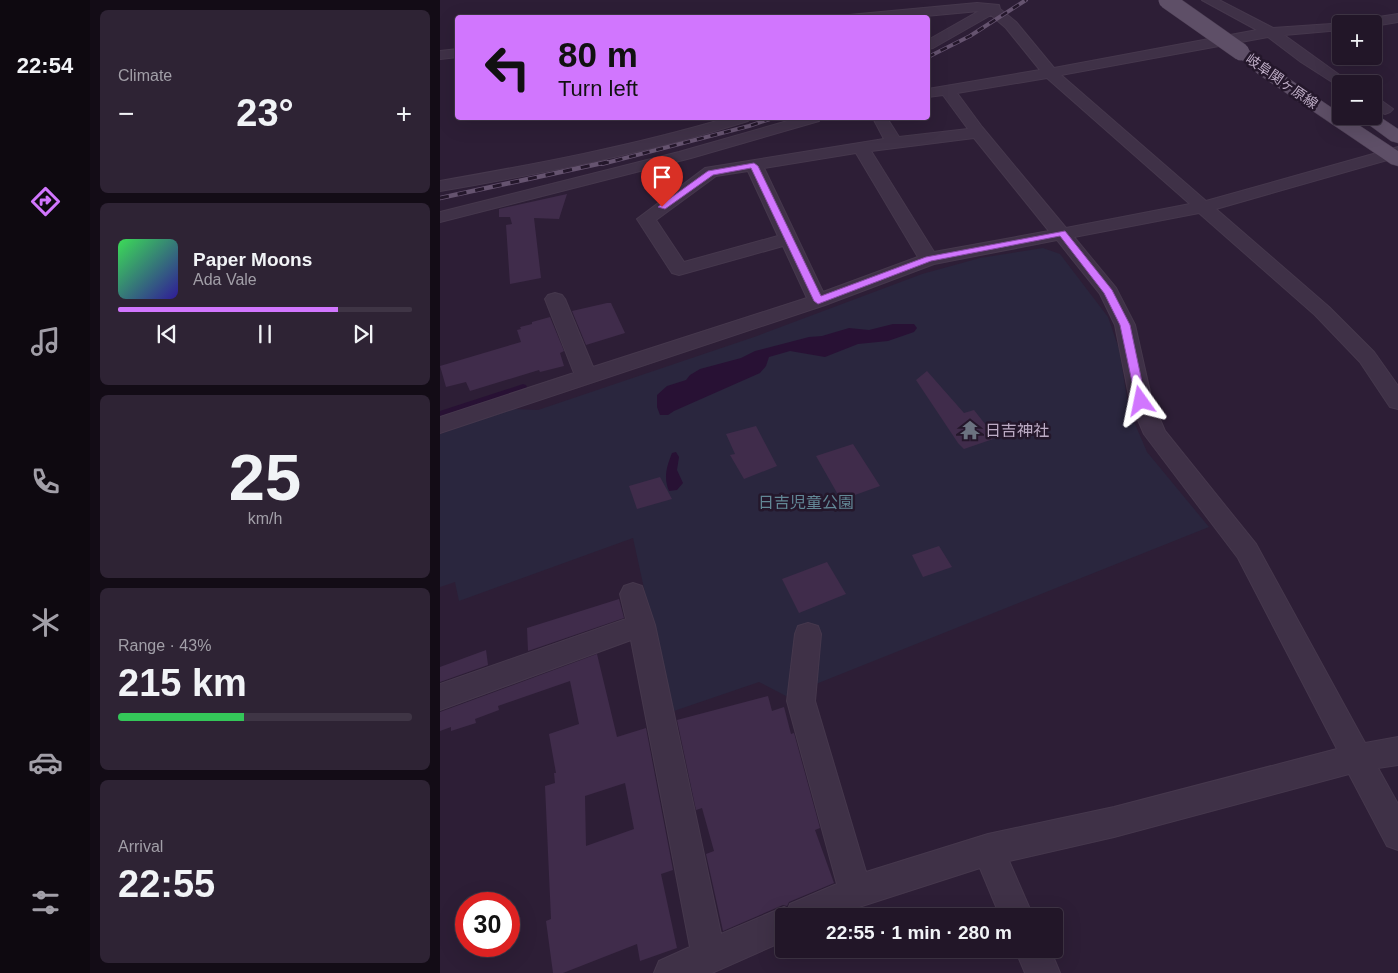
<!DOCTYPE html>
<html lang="en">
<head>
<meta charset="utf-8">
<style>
	body { margin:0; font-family:Helvetica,"Noto Sans JP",sans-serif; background:#2e2334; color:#f1f3f6; height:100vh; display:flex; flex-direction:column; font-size:19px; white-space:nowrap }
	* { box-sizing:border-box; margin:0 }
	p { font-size:16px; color:#a29fa8 }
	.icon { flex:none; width:28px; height:28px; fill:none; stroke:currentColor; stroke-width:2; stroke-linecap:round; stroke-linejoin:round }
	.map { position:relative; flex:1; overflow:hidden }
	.drawer { display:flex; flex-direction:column; gap:10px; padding:10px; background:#130c16; width:350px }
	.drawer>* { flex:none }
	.hud { position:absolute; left:15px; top:15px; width:475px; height:105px; border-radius:5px; box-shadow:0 5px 20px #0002,0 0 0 1px #3f3545; background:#d176fe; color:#111; overflow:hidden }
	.buttons { position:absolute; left:892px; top:15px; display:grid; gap:10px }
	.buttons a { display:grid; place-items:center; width:50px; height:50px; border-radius:5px; background:#221628; box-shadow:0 5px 20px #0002,0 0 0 1px #3f3545; font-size:25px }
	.speed { position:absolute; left:15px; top:892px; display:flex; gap:10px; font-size:25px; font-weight:700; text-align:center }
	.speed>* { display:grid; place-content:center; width:65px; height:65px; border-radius:50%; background:#221628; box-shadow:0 5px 20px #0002,0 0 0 1px #3f3545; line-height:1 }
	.speed .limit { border:8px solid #d22; background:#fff; color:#111 }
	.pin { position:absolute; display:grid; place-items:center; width:42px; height:42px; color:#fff; margin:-51px -21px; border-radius:50% 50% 50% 0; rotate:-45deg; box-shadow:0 0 5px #0007 }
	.pin .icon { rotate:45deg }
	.me { position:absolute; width:55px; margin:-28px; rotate:348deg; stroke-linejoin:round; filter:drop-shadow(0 0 4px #0008) }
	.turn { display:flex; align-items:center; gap:18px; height:105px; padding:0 20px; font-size:22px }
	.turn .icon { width:65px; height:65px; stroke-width:2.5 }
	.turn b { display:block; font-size:35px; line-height:42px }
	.big { font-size:38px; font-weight:700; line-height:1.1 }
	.drawer .tile { flex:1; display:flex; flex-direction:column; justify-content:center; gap:8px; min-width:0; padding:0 18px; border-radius:8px; background:#2e2334 }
	.drawer .dial { align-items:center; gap:0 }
	.dial b { font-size:65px; line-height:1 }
	.song { display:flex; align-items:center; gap:15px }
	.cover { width:60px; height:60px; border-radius:8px; background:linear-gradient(135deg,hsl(130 70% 55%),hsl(250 70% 35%)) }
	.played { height:5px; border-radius:2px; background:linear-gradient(90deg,#d176fe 75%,#3f3545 75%) }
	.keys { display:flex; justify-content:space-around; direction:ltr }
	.heat { display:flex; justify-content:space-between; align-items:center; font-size:28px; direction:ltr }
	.charge { height:8px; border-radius:4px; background:linear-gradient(90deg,#34c759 43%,#3f3545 0) }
	.trip { position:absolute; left:335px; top:908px; width:288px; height:50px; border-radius:5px; background:#221628; box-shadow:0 5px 20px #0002,0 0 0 1px #3f3545; font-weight:700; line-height:50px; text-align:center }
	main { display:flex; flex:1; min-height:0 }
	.menu { display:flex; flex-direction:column; width:90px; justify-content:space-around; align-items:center; background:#0e0910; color:#a29fa8 }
	.menu .icon { width:35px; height:35px }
	.menu .selected { color:#d176fe }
	.menu b { font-size:22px; color:#f1f3f6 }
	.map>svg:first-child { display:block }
	.green { fill:#2a263e }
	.water { fill:#281134 }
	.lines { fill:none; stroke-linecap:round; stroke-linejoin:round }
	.stream { fill:#281134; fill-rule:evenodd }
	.building { fill:#402c4b; fill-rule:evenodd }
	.street-casing { stroke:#46384d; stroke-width:2 }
	.primary-casing { stroke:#46384d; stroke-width:1 }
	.street { fill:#3f3147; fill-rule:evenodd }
	.primary { fill:#5e4f67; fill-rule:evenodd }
	.rail-far1-casing { stroke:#65536f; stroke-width:4 }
	.rail-casing { stroke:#65536f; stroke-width:4.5 }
	.rail-far1 { stroke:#24172b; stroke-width:2.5; stroke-dasharray:7; stroke-linecap:butt }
	.rail { stroke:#24172b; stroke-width:3; stroke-dasharray:9; stroke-linecap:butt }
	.primary-bridge-casing { stroke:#46384d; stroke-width:18; stroke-linecap:butt }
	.primary-bridge { stroke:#5e4f67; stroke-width:17 }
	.route { fill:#d176fe; stroke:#884da5 }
	.labels { text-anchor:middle; stroke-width:5; stroke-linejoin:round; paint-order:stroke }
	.far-street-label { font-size:14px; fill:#bcabc4; stroke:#24172b }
	.poi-label { font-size:16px; fill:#bcabc4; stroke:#24172b; text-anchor:start }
	.park-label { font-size:16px; fill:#628795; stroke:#24172b }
</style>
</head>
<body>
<main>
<nav class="menu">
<b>22:54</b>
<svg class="icon selected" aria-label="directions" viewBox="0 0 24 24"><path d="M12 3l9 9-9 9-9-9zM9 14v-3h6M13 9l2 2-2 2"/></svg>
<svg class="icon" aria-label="music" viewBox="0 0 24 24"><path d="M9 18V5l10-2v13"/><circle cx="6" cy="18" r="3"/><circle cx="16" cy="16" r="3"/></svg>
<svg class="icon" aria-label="phone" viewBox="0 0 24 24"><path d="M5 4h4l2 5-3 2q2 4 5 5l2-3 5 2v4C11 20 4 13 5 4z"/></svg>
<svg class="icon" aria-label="climate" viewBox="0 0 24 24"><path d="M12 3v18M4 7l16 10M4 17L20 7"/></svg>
<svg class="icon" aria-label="car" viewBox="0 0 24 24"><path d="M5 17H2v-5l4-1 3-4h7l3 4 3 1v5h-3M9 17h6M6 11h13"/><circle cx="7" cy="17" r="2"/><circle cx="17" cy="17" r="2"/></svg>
<svg class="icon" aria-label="filters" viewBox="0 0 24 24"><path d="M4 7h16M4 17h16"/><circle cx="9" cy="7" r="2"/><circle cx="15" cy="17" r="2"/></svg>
</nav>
<section class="drawer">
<div class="tile"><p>Climate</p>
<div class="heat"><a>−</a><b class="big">23°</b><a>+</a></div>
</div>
<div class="tile">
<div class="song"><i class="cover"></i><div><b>Paper Moons</b><p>Ada Vale</p></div></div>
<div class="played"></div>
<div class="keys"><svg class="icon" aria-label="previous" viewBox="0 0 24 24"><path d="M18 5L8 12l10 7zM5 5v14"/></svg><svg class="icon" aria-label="pause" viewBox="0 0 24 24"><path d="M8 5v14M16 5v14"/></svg><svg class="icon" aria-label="next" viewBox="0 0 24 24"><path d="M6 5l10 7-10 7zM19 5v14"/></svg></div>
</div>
<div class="tile dial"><b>25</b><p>km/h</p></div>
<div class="tile"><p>Range · 43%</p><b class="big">215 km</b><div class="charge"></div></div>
<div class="tile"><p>Arrival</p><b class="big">22:55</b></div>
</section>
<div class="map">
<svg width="958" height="973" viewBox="0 0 958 973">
	<rect width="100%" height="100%" fill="#2d1e36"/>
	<path class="green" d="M603,248L620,254L668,317L679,349L689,410L707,452L769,527L346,696L319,682L231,712L193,538L19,601L15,582L0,587V434L71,409L98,410L317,336L482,274L540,258Z"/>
	<path class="water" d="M453,324H474L477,328L474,332L448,341L418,344L385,357L350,351L329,357L326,366L320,373L234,411L228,415H220L217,407V395L227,386L246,380L250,375L260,369L301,358L315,351L369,337L382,336L409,328L429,330Z
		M236,452L239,457L237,470L243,483L237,490L229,491C223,477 227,466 232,453Z"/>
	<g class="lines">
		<path class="stream" d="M83,384L86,385L87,387L86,389L0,417V411Z"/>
	</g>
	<path class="building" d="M127,194L119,219L94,218L101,278L70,284L66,225L72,224L70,217H59V209Z
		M167,303H171L185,333L146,345L132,311Z
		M110,317L124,351L120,353L124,366L100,372L99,370L30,391L26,382L6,387L0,366L81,342L77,330L81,329L80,327L92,324V322Z
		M487,371L524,413L534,410L556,438L524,449L518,443L476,380Z
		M316,426L337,466L304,479L290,455L295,454L286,434Z
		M413,444L440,486L401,500L376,456Z
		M220,477L232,499L197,509L189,486Z
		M499,546L512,567L483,577L472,555Z
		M387,562L406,594L359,613L342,579Z
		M179,599L184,618L88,651L87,628Z
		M46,650L48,665L0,682V667Z
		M157,654L177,737L206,728L233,870L221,874L237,948L200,961L197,944L123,973H113L106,921L111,919L105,786L115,783L114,773H116L109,734L139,724L130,681L58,706L59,710L35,719L36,723L11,731V727L0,731V712ZM185,783L194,829L146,846L145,796Z
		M328,696L332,711L344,707L351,734L354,733L380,828L375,830L394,883L349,902L347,906L343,905L283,931L266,854L274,851L262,808L256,810L237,720Z"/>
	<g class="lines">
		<defs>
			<path id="street" d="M762,0H779L833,28L906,23L901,24V30L844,35L912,84H901V88L900,87L861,62L828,37L621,75L766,201L958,147V157L776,209L889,307L934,352L958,386V409L950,407L920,362L875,315L759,213L634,237L676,288L695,325L712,401L725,431L816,544L925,743L958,737V765L938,768L958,804V850L947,846L909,774L674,837L569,861L593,916H560L540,868L419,907L399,916H344V941L272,973H214L219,961L250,947L191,640L0,710V684L186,619L180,594L184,586L193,583L202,586L215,625L281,934L344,907L348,909L350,904L397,884L347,701L355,634L358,626L368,623L378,626L381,634L375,701L426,872L548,834L674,807L897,749L798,558L704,434L690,401L675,325L660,294L617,240L494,264L385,305L0,433V417L134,373L105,299L108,295L115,293L122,295L125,299L153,367L367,298L343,246L239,275L232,273L197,219L265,168L444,139L433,118H447L459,137L528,129L503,95L488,97V89L600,70L566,28L551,15L493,48L488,49V40L539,11L464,18H408L409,15L537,3L559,5L560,9L576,22L614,68L817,30ZM607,78L750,204L626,228L542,127L517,93ZM534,138L609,231L494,252L431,151ZM416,153L478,257L383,292L324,168ZM308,171L338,236L244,262L216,220L276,176Z
				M958,14V22L934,26V24H912L919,20Z
				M18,49V57L0,59V51Z
				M934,97L939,99L953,109L950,112L945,114L934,109Z
				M287,118H310L308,121C207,153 104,173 0,191V181C97,164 193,146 287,118Z
				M358,118H381L379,121L251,158L0,222V212L239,152Z
				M575,949H610L620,973H585Z"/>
			<path id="primary" d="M801,47L807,49L830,66L901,114V116H905L958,151V166L951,164L818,74L793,52L795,49Z
				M934,113L958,129V143L951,141L917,116H934Z"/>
		</defs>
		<use href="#street" class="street-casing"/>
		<use href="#primary" class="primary-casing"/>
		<use href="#street" class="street"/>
		<use href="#primary" class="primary"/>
		<defs>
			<path id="rail-far1" d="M488,57L530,36L586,0
				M162,164L309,126L333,118"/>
			<path id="rail" d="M0,198L167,162"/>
		</defs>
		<use href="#rail-far1" class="rail-far1-casing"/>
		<use href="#rail" class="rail-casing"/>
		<use href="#rail-far1" class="rail-far1"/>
		<use href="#rail" class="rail"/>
		<defs>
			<path id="primary-bridge" d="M727,0L801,52"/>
		</defs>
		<use href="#primary-bridge" class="primary-bridge-casing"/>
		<use href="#primary-bridge" class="primary-bridge"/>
	</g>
	<path class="route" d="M314,163L318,166L381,296L486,257L625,231L672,290L690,325L706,401L705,404H697L696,401L680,325L664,293L620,236L491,261L378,304L374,301L311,168L273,175L225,209L218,207L268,171Z"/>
	<defs>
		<symbol id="temple-bare" viewBox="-9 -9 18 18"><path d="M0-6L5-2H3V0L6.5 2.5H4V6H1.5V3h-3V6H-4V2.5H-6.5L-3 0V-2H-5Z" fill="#6b7280" stroke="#24172b" stroke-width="2.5" paint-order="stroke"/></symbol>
	</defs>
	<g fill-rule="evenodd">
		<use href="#temple-bare" x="516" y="416" width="28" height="28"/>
	</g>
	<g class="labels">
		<g class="far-street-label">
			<text transform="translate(842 81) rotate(35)" y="5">岐阜関ヶ原線</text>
		</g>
		<g class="poi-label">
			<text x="545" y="436">日吉神社</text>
		</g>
		<g class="park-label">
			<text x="366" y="508">日吉児童公園</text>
		</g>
	</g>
</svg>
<div class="buttons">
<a>+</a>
<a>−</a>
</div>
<div class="speed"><div class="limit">30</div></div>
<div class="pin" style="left:222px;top:207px;background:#d93025"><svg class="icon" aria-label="arrive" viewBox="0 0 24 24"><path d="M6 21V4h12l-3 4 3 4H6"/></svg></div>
<svg class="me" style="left:701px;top:401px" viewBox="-20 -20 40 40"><path d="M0-17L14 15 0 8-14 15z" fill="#d176fe" stroke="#fff" stroke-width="4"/></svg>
<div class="trip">22:55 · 1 min · 280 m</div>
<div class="hud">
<div class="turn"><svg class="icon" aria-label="left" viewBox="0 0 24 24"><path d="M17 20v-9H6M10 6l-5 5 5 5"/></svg><div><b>80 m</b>Turn left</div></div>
</div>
</div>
</main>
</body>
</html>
